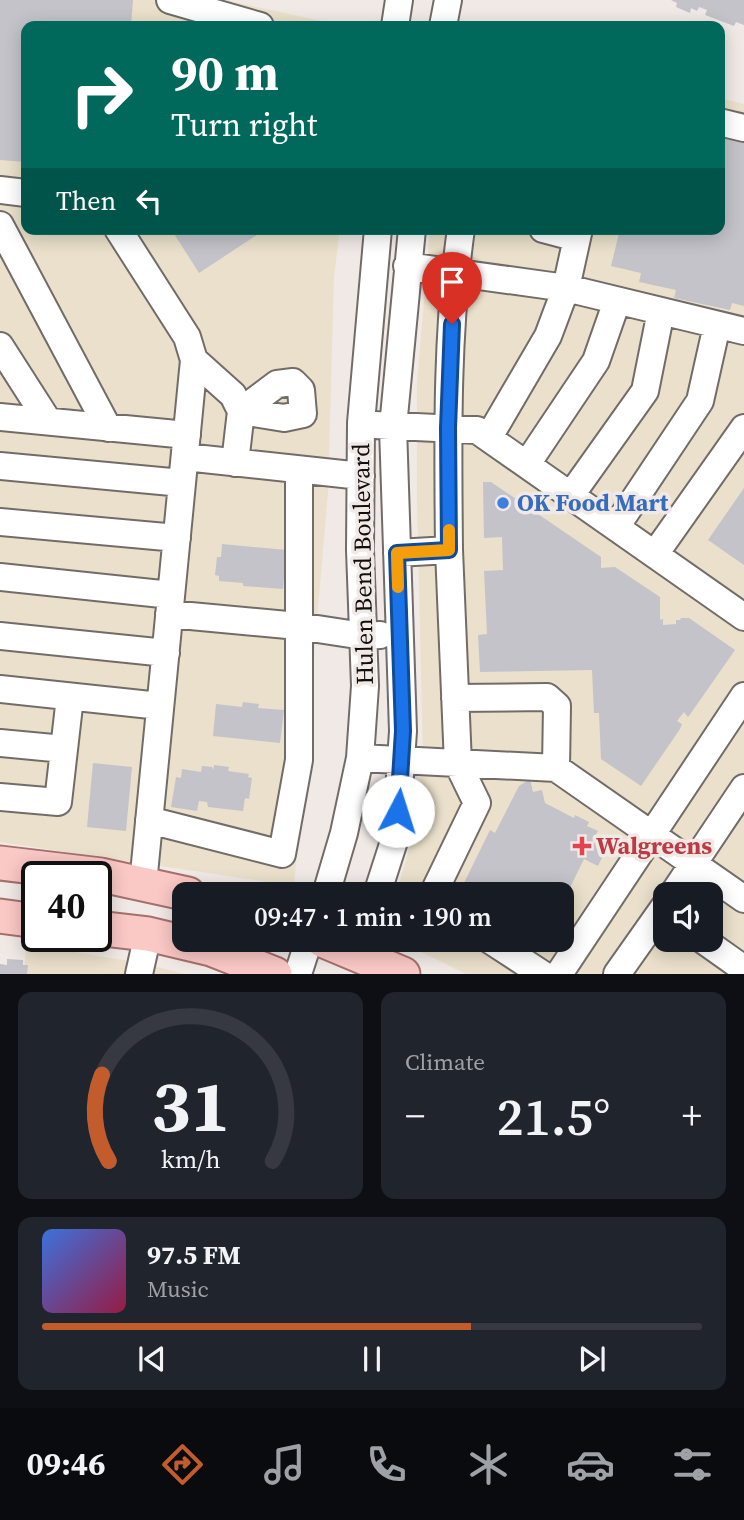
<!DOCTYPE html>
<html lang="en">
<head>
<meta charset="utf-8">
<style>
	body { margin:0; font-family:"Source Serif 4",serif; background:#20242c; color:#f1f3f6; height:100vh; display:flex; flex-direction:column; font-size:26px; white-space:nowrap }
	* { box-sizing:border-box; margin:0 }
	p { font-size:23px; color:#9ea1a6 }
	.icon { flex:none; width:38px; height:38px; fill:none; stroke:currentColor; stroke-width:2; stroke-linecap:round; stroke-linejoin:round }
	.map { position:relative; height:974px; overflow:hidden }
	.drawer { display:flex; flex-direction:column; gap:18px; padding:18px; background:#0d0f14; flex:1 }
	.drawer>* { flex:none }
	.top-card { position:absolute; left:21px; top:21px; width:704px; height:214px; border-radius:14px; box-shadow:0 4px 18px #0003; background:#00695c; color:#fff; overflow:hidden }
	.tools { position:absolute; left:653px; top:882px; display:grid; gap:14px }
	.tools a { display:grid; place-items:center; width:70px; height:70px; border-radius:14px; background:#171b24; box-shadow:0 4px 18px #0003; font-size:35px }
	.speed { position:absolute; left:21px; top:861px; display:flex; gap:14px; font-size:35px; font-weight:700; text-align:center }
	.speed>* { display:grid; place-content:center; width:91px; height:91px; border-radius:50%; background:#171b24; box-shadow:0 4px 18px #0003; line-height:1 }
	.speed .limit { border:4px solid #111; border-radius:10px; background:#fff; color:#111 }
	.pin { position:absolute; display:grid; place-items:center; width:60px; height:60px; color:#fff; margin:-72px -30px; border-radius:50% 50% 50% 0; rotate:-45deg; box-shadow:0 0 7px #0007 }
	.pin .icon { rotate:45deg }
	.me { position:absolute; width:77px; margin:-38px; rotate:5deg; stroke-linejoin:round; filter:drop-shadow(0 0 5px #0008) }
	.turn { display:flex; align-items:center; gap:24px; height:147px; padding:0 35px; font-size:32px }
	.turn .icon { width:91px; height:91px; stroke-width:2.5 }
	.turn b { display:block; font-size:49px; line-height:60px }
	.then { display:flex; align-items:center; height:66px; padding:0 35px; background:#0003; gap:14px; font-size:26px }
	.big { font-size:52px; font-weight:600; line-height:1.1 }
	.drawer .widget { flex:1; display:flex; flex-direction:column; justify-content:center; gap:10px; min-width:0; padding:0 24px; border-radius:14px; background:#20242c }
	.drawer .dial { align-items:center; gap:0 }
	.dial svg { height:182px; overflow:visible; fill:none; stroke:#363941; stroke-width:7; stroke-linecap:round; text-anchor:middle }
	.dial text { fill:#f1f3f6; stroke:none }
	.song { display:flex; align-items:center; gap:21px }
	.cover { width:84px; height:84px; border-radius:10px; background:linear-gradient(135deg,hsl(220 70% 55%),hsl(340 70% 35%)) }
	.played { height:7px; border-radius:4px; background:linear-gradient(90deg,#c25c2c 65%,#363941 65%) }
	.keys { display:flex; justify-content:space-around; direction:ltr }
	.heat { display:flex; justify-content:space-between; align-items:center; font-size:38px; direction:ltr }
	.drawer .tiles { flex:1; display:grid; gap:18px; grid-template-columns:1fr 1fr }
	.widget:last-child { grid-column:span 2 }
	.trip { position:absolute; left:172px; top:882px; width:402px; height:70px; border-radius:14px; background:#171b24; box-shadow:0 4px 18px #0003; font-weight:600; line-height:70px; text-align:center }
	.tab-bar { display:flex; height:112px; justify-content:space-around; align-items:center; background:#090b0e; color:#9ea1a6 }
	.tab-bar .icon { width:49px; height:49px }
	.tab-bar .selected { color:#c25c2c }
	.tab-bar b { font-size:32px; color:#f1f3f6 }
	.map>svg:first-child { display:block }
	.commercial { fill:#eae0cb; fill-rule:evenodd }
	.building { fill:#c3c3c9 }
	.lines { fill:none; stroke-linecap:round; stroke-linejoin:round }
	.minor-casing { stroke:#726c69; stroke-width:30 }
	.major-casing { stroke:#a6706c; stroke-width:37 }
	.minor { stroke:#fff; stroke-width:26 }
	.major { stroke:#fac8c5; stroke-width:33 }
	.route-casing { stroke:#114b97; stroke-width:18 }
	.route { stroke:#1a73e8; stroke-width:12 }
	.slow { stroke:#f59e0b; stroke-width:12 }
	.shop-dot { fill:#3f7fe0; stroke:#f0e9e6; stroke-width:2.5 }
	.health-dot { fill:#e0444e; stroke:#f0e9e6; stroke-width:2.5 }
	.labels { text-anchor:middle; stroke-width:7; stroke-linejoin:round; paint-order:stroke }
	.shop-label { font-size:24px; font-weight:bold; fill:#366cbe; stroke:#f0e9e6; text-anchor:start }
	.street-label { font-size:24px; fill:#110f0d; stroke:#f0e9e6 }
	.health-label { font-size:24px; font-weight:bold; fill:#be3a42; stroke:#f0e9e6; text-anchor:start }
</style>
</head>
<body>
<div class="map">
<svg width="744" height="974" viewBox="0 0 744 974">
	<rect width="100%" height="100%" fill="#f0e9e6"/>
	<path class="commercial" d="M0,0H224L346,26H26V229H340L334,276L328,492L294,886L0,842Z
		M719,98L744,104V974H466L397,940H562V894H396L412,839L423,760L417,500V384L430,229H719ZM665,894H710V940H665Z
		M26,944L147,964L184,974H24Z"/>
	<path class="building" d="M0,0H133L131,26H26V162L0,160Z
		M671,0H744V25L736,22L734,26L705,15L707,10L699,7L697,11L691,8L690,13L676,7L677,3Z
		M719,130L744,135V306L732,303L730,310L674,298L676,290L639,282L641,273L611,266L620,229H719Z
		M171,229H266L199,273Z
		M483,482H491L601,557V568L615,567L660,597V620L663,619V625L676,624V620H680L681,618H689L735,650L691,713L688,717L684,712L677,721L682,724L680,729L641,786L601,759L599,713H594L592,670L480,672L478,635L487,634L484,571L503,570L502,537L484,538Z
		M744,488V565L708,540Z
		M222,544L287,550V578H284L283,589L243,586V583L219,581V576L215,575L217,557H221Z
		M243,702L259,704L258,708L284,710L280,743L213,736L216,704L242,707Z
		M93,763L132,767L126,831L87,827Z
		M214,765L229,767L228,771L249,774L248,777L252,778L249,799L245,798L243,811L208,807L207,802L199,801L197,811L171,807L176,777L181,778L182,769L201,772L202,766L212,767L213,770Z
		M530,779L533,792L542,790L545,803L574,818L575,815L589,822L587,826L598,831L594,838L608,845L598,866L584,859L562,904V894H463L460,885L464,883L490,830L495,833L519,786Z
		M7,959L23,960V965H28L27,974H0V964L7,965Z"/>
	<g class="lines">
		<defs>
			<path id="minor" d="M170,0L260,26
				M395,26L399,0
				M443,26L448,0
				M719,122L744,128
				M0,190L26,193
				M0,225L108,428
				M118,229L187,337L194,360L143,884
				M543,229L577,238
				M407,266L566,288L744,331
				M0,346L48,421
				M194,360L233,395L241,411L235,463
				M293,382L301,390L303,414L284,418L241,411L277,384Z
				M0,417L187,435
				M375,425L477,430L744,617
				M489,437L548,336L566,288L579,229
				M185,457L361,476
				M527,464L596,361L617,301
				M0,466L182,483
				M571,495L645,391L661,311
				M0,522L177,538
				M616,527L700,401L717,325
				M397,553L449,550C448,443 446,335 461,229
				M655,554L744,428
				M0,577L171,595
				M169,614L298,626L363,636L380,635
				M0,636L166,653
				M0,689L160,706
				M455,698L547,697L557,706L556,768
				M0,743L64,749
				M360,758L556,768L744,899
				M0,797L58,802L70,697
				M149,820L282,854L299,760V470
				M326,894L344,833L360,758L365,686L360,550L361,423L378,229
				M377,894L396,835L403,731L393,427L412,229
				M433,894L477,803L458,764L449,550
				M673,894L744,788
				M490,940L542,974
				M703,940L744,969
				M139,974L148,934
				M298,974L309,940
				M559,974L744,696
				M617,974L665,906"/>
			<path id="major" d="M0,863L101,875L188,894
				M0,916L37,921
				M96,928L148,934L211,949L275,974
				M322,940L403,974"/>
		</defs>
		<use href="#minor" class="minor-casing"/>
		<use href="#major" class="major-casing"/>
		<use href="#minor" class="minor"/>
		<use href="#major" class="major"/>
	</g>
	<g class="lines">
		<defs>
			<path id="route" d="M398,811L403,731L397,553L449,550L448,428L452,324"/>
		</defs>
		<use href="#route" class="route-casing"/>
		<use href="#route" class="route"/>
		<path class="slow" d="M398,587L397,553L449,550V530"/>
	</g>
	<circle class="shop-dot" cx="503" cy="503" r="7"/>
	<path class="health-dot" d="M578.5 835.5h7v7h7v7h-7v7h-7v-7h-7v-7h7z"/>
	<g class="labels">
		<g class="shop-label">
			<text x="517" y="511">OK Food Mart</text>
		</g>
		<g class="street-label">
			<text transform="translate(363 564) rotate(-91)" y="8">Hulen Bend Boulevard</text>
		</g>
		<g class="health-label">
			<text x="596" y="854">Walgreens</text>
		</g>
	</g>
</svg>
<div class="tools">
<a><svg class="icon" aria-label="sound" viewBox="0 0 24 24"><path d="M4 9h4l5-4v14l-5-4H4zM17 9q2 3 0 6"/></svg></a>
</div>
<div class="speed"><div class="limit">40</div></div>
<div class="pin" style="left:452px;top:324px;background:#d93025"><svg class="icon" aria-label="arrive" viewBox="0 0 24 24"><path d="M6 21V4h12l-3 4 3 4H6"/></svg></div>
<svg class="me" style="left:398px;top:811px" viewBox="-20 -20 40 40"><circle r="19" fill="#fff"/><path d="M0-13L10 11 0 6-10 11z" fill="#1a73e8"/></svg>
<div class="trip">09:47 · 1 min · 190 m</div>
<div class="top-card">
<div class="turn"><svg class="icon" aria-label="right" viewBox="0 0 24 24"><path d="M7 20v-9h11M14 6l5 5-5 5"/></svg><div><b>90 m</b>Turn right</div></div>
<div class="then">Then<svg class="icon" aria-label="left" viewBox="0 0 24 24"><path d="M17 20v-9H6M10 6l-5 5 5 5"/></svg></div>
</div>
</div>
<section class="drawer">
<div class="tiles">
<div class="widget dial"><svg viewBox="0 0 100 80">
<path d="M14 69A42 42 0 1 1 86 69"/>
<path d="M14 69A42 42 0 0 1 11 31" stroke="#c25c2c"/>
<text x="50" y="56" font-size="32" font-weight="700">31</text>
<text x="50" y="72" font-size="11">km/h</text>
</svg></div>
<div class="widget"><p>Climate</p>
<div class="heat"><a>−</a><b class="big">21.5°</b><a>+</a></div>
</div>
<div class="widget">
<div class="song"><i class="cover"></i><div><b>97.5 FM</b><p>Music</p></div></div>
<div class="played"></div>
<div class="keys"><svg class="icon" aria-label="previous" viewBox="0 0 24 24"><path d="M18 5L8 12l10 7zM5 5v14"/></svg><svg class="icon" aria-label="pause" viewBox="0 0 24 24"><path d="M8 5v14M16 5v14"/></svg><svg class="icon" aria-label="next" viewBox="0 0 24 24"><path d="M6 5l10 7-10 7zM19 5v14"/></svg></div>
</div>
</div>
</section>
<nav class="tab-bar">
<b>09:46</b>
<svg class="icon selected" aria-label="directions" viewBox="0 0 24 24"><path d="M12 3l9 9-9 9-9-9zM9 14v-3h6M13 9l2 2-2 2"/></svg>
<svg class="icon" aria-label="music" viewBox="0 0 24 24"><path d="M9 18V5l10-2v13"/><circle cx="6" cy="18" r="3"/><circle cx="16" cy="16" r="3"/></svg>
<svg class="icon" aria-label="phone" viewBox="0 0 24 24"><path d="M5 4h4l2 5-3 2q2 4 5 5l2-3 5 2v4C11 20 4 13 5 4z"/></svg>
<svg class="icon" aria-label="climate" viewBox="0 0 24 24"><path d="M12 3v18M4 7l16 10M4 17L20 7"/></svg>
<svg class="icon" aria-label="car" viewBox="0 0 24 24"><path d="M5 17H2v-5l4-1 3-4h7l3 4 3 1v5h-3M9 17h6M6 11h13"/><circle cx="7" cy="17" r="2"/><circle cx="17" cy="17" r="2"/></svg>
<svg class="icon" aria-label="filters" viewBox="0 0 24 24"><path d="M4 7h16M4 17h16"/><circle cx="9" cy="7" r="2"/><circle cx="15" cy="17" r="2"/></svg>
</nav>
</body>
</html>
